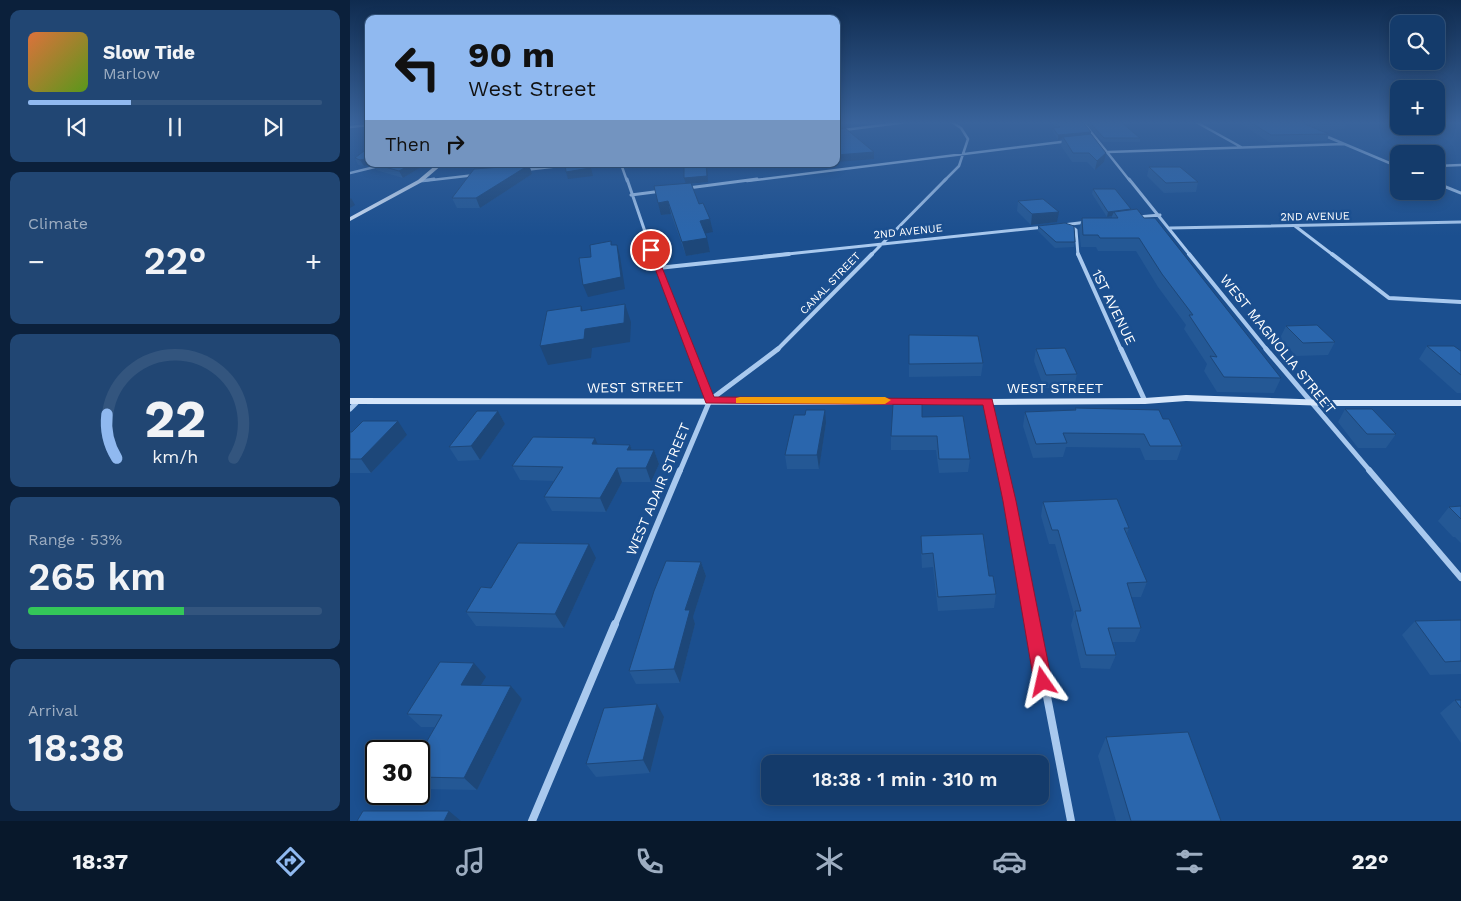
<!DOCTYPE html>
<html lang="en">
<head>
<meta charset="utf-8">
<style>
	body { margin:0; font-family:"Work Sans",sans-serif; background:#214673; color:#f1f3f6; height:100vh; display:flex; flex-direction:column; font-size:19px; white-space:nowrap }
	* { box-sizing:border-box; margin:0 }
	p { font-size:16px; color:#9dadc1 }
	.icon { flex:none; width:28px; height:28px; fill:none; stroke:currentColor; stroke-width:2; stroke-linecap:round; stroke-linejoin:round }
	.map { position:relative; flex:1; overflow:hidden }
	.drawer { display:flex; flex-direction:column; gap:10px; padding:10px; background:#0b203b; width:350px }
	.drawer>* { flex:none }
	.banner { position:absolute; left:15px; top:15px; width:475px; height:152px; border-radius:10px; box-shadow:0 2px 12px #0003,0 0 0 1px #33557e; background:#90b9f0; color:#111; overflow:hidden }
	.buttons { position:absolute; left:1040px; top:15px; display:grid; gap:10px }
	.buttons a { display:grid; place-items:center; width:55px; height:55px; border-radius:10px; background:#143b6b; box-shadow:0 2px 12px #0003,0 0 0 1px #33557e; font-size:25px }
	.speed { position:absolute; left:15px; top:740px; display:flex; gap:10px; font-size:25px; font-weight:700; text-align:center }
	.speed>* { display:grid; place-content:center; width:65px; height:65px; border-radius:50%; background:#143b6b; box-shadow:0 2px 12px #0003,0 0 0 1px #33557e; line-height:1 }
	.speed .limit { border:2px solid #111; border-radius:8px; background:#fff; color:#111 }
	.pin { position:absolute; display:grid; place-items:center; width:42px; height:42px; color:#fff; margin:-21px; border:2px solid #fff; border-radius:50%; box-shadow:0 1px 5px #0007 }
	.me { position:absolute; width:55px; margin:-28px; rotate:349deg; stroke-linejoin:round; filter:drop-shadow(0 0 4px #0008) }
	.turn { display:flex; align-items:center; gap:18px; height:105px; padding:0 20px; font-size:22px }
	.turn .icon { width:65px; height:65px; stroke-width:2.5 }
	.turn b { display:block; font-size:35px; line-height:42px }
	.then { display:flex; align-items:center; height:48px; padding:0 20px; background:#0003; gap:10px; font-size:19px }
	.big { font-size:38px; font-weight:600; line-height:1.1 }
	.drawer .tile { flex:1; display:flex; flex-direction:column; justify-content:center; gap:8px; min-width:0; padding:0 18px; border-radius:10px; background:#214673 }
	.drawer .dial { align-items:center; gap:0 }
	.dial svg { height:130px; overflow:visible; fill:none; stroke:#33557e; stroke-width:7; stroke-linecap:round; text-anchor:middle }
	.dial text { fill:#f1f3f6; stroke:none }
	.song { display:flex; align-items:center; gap:15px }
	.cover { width:60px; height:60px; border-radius:8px; background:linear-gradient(135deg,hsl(20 70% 55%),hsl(90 70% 35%)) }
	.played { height:5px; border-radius:2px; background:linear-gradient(90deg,#90b9f0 35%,#33557e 35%) }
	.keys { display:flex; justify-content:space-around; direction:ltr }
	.heat { display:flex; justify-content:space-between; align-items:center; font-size:28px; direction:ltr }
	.charge { height:8px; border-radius:4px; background:linear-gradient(90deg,#34c759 53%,#33557e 0) }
	.trip { position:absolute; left:411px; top:755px; width:288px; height:50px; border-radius:10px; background:#143b6b; box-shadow:0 2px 12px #0003,0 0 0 1px #33557e; font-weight:600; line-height:50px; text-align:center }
	.tabs { display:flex; height:80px; justify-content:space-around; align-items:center; background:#08182b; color:#9dadc1 }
	.tabs .icon { width:35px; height:35px }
	.tabs .on { color:#90b9f0 }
	.tabs b { font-size:22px; color:#f1f3f6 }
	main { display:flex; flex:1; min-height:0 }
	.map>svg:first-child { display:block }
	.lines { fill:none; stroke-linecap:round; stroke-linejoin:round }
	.street-far5 { stroke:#a9c9ee; stroke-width:2.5 }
	.street-far4 { stroke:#a9c9ee; stroke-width:3 }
	.street-far3 { stroke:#a9c9ee; stroke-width:4 }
	.street-far2 { stroke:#a9c9ee; stroke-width:5 }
	.street-far1 { stroke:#a9c9ee; stroke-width:6 }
	.street { stroke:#a9c9ee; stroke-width:8 }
	.secondary { fill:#d6e6fa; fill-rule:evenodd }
	.wall { fill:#245895 }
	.shaded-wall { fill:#1d4779 }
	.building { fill:#2a66ad; stroke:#1d4779 }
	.route { fill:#e11d48; stroke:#92132f }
	.slow { fill:#f59e0b }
	.labels { text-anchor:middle; stroke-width:5; stroke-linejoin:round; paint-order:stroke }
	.far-street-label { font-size:11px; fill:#fff; stroke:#1b4f8f }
	.street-label { font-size:14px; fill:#fff; stroke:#1b4f8f }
</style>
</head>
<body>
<main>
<section class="drawer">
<div class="tile">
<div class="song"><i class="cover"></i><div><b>Slow Tide</b><p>Marlow</p></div></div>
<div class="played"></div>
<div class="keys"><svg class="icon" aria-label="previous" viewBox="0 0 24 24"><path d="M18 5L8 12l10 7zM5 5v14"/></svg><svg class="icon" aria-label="pause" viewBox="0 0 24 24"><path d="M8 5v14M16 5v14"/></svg><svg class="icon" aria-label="next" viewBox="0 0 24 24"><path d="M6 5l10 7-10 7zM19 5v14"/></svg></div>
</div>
<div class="tile"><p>Climate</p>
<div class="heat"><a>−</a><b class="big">22°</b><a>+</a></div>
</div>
<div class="tile dial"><svg viewBox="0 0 100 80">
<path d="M14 69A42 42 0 1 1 86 69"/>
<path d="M14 69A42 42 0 0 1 8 42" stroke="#90b9f0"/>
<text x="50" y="56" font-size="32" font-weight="700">22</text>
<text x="50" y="72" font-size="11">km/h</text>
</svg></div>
<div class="tile"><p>Range · 53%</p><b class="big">265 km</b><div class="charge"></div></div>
<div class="tile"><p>Arrival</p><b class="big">18:38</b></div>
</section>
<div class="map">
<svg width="1111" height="821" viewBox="0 0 1111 821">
	<rect width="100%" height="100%" fill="#1b4f8f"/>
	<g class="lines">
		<path class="street-far5" d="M733,122L780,181
			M846,122L891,147
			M0,127L19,125
			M486,131L557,122
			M973,135L1049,167
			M758,152L994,144
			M271,164L277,181
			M1086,166L1111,165
			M175,170L227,164
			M0,173L37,164
			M73,181L125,175
			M397,181L719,141
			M594,181L609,166L618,139L611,128L602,122"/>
		<path class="street-far4" d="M277,179L303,255
			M779,179L840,255
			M70,181L84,179
			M1086,183L1111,193
			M338,188L407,179
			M281,195L312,191
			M788,217L810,215
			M713,225L737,222
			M719,225L726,230L728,255
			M945,226L983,255
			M820,228L1111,222
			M428,255L695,227
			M521,255L596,179"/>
		<path class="street-far3" d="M303,254L340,350
			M728,254L771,350
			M839,254L917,350
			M982,254L1039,298L1111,302
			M308,268L439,254
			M427,350L522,254"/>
		<path class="street-far2" d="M771,349L795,401
			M916,349L1020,471
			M360,400L428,349
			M638,402L653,471
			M0,409L8,401
			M330,471L360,400L340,349"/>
		<path class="street-far1" d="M652,470L683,625
			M1019,470L1111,578
			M265,625L330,470"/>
		<path class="street" d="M683,624L721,821
			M182,821L265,624"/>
		<path class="secondary" d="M87,164H93L72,182L0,221V217L68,180Z
			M836,395L979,400H1111V406H979L836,401L795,404L638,405L0,404V398L638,399L795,398Z"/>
	</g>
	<path class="wall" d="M701,122H733L741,132L740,134L754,162L745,170L737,162H722L711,146L712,139L708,140L703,132V128L706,127Z
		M735,122H771L790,138V142H753Z
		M888,122H993L997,123L994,129L971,131L979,134L977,141L919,142Z
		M19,147V164H76L53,178L26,170L23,164L14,166L8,165L5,158Z
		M114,164H155L154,167L179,165L182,174L130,208H107L102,198L131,168L130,165L115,166Z
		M799,167L848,182L846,192L814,193L797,176Z
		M358,182L341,184L349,204L363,232L355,233L360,252L336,256L321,214L311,215L336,183Z
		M743,189L781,209L794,218L931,378L924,393L867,392L854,371L857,364L834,329L836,325L808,287L786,251H748L746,247H731L729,230L732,218H762V216L757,217L742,194Z
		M668,201L707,222L681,225L667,211Z
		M688,226L725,242L724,247L705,248L688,231Z
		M936,326L985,342L978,355L946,356L930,338Z
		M559,335L633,363L631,376L559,377Z
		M1077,346L1111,351V393H1107L1069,359Z
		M686,349L727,374L724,388H694L684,361Z
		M725,408L813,419L832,446L827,460H795L790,448L716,447L713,457L683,458L673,426L675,412L724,410Z
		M995,409L1046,434L1036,448H1008L988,422Z
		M148,411L155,424L130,460L108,461L99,447Z
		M572,417L620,459L618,472L589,473L586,450H541V436Z
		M476,423L469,469H437L435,455Z
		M0,432L57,435L21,473H0Z
		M248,444L280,445L282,450H304L309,464L301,482H272L256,512L202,511L194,497L204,481L170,480L162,466Z
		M693,502L779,528L777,533L797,582L791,597H781L791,628L785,642H762L766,655L760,669L731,668L721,625L724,614L705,544H699L691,516Z
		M1111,506V543L1105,537H1103L1088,521L1099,507Z
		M571,536L639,576L646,594L644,608L588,611L583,567L572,568L571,550Z
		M246,558L214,628L126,626L116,612L141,588Z
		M351,562L356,576L343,617L345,624L330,683L286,684L279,671Z
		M1111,620V674L1080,675L1052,635L1065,621Z
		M136,677L131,685L161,686L172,699L127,790L71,789L69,788V755L85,727H71L57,714Z
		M1105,700H1111V743L1090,713Z
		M314,717L300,773L246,777L236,764Z
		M756,737L871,821H766L748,756Z"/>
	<path class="shaded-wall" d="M741,132L740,136L713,137L712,139L708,140V135Z
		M524,152V159L486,162V155Z
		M756,153L754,162L745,170L747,161Z
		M19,158V164H23L14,166L10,160Z
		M62,164H76L53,178L49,171Z
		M114,164H155L153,169L133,171L130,165L115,166Z
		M240,164L243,176L218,179L216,172Z
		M356,164H357L358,182L336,184L334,178Z
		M179,165L182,174L130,208L126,198Z
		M1,198L5,205L0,208V199Z
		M318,201L321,214L311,215L308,203Z
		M781,209L764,212L762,216L757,217L758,212Z
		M709,212L707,222L681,225L682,214Z
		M360,219L363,232L353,234L350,221Z
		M357,238L360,252L336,256L332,242Z
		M267,245L270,256L275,289L238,297L233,285Z
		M275,304L281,322L280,342L242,348L241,358L198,365L190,346L231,311V306L238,324Z
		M475,410L476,423L469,469L467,455Z
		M148,411L155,424L130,460L121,446Z
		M48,421L57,435L21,473L11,459Z
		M245,438L251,452L242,444Z
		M280,445L285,459L277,450Z
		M304,450L309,464L301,482L296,468Z
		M267,468L272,482L256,512L250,498Z
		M239,544L246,558L214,628L205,614Z
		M351,562L356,576L343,617L345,624L330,683L324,669L335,610Z
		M124,663L136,677L123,698L111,685Z
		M161,686L172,699L127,790L114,778Z
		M307,704L314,717L300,773L293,760Z
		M99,811L111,821H94Z"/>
	<path class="building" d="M705,122H733L741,132L708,135L703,128L710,127Z
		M739,122H771L790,138H754Z
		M900,122H950L979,134L921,135Z
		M966,122H993L997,123L973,124Z
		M495,128L524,152L486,155V129Z
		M741,134L756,153L747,161L739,153H723L713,137Z
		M19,147V158L10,160L5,158Z
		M24,164H62L49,171Z
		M215,164H240V168L216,172Z
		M334,164H356L357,176L334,178Z
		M179,165L126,198H102L124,169Z
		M799,167H830L848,182L816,183Z
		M341,183L349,204L353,203L360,219L350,221L357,238L332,242L318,201L308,203L304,186Z
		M743,189H765L781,209L758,212Z
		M693,199L709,212L682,214L668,201Z
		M787,209L794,218H805L931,378L874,377L860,356L867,357L839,315H843L812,274L789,238H750L748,235H733L732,218H768L764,212Z
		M715,223L724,226L725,242H706L688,226Z
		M261,241V245H267L271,277L233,285L229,258L241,257L240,245Z
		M275,304L274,323L235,329L234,339L190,346L197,311L231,306V311Z
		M967,325L985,342L953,343L936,326Z
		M559,335L628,336L633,363L559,364Z
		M1077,346H1104L1111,351V375Z
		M715,348L727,374L696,375L686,349Z
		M543,404H572V417L613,416L620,459H589L587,436H541Z
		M725,408L809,410L813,419H819L832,446H800L794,434L713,433L717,443L686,444L675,412L726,410Z
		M995,409H1022L1046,434H1017Z
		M456,410H475L467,455H435L444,415H455Z
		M127,411H148L121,446L99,447Z
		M13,421H48L11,459H0V432H2Z
		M183,437L245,438L242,444L280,445L277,450H304L296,468H267L250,498L194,497L213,467L162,466Z
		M767,499L779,528H774L797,582L777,583L791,628H758L766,655H736L725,611H731L708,530H702L693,502Z
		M1111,506V519L1099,507Z
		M633,534L639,576H643L646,594L588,597L583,553L572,554L571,536Z
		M168,543L239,544L205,614L116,612L131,587L141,588Z
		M316,561L351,562L335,610H340L324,669L279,671L304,591Z
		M1111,620V661L1095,662L1065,621Z
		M90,662L124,663L111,685L161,686L114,778L69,777V755L92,715L57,714Z
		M1105,700H1111V708Z
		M307,704L293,760L236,764L254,708Z
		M838,732L871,821H781L756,737Z
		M13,811H99L94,821H7Z"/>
	<linearGradient id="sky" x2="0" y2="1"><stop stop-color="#0f2b4f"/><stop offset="0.52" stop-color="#39639b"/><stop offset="1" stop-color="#39639b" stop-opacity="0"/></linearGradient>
	<rect width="1111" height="236" fill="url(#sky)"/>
	<path class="route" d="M301,247L305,250L364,397L642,399L666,501L702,682L699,688L693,691L687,688L684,682L653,501L633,405L356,403L298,250Z"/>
	<path class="slow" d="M390,397H535L541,400L535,404L386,403V398Z"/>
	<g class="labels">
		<g class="far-street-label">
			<text transform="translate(965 216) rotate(-1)" y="4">2ND AVENUE</text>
			<text transform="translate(558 231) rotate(-6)" y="4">2ND AVENUE</text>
			<text transform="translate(480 283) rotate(-46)" y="4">CANAL STREET</text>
		</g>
		<g class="street-label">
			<text transform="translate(764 307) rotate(64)" y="5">1ST AVENUE</text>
			<text transform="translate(928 344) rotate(51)" y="5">WEST MAGNOLIA STREET</text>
			<text transform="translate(285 387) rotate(-1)" y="5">WEST STREET</text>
			<text x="705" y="393">WEST STREET</text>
			<text transform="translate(308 489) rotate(-67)" y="5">WEST ADAIR STREET</text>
		</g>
	</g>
</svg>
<div class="buttons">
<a><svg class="icon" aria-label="search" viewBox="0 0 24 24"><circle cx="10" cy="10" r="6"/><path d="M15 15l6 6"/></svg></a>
<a>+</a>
<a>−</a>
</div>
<div class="speed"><div class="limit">30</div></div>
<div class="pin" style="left:301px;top:250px;background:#d93025"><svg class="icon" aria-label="arrive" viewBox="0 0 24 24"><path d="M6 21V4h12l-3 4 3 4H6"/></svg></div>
<svg class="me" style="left:693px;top:682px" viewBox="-20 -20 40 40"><path d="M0-17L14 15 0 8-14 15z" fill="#e11d48" stroke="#fff" stroke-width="4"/></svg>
<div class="trip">18:38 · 1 min · 310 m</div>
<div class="banner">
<div class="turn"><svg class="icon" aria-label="left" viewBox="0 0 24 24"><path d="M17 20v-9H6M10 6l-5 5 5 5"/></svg><div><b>90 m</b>West Street</div></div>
<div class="then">Then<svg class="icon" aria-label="right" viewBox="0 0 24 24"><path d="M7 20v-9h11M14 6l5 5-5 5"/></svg></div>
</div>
</div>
</main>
<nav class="tabs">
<b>18:37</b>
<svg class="icon on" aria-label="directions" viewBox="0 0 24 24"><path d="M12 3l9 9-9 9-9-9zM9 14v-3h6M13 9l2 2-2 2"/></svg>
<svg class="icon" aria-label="music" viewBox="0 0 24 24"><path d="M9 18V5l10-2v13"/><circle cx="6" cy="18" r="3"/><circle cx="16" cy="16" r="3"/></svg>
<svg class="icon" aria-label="phone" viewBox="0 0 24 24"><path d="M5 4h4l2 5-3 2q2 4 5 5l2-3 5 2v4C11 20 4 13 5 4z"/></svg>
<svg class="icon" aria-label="climate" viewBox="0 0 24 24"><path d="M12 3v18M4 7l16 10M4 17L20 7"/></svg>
<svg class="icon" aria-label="car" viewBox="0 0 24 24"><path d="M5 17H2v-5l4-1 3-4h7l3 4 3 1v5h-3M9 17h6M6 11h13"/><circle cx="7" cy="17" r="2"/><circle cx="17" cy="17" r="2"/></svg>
<svg class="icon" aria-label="filters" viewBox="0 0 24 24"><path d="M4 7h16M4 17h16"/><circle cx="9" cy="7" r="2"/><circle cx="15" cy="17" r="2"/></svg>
<b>22°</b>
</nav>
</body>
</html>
